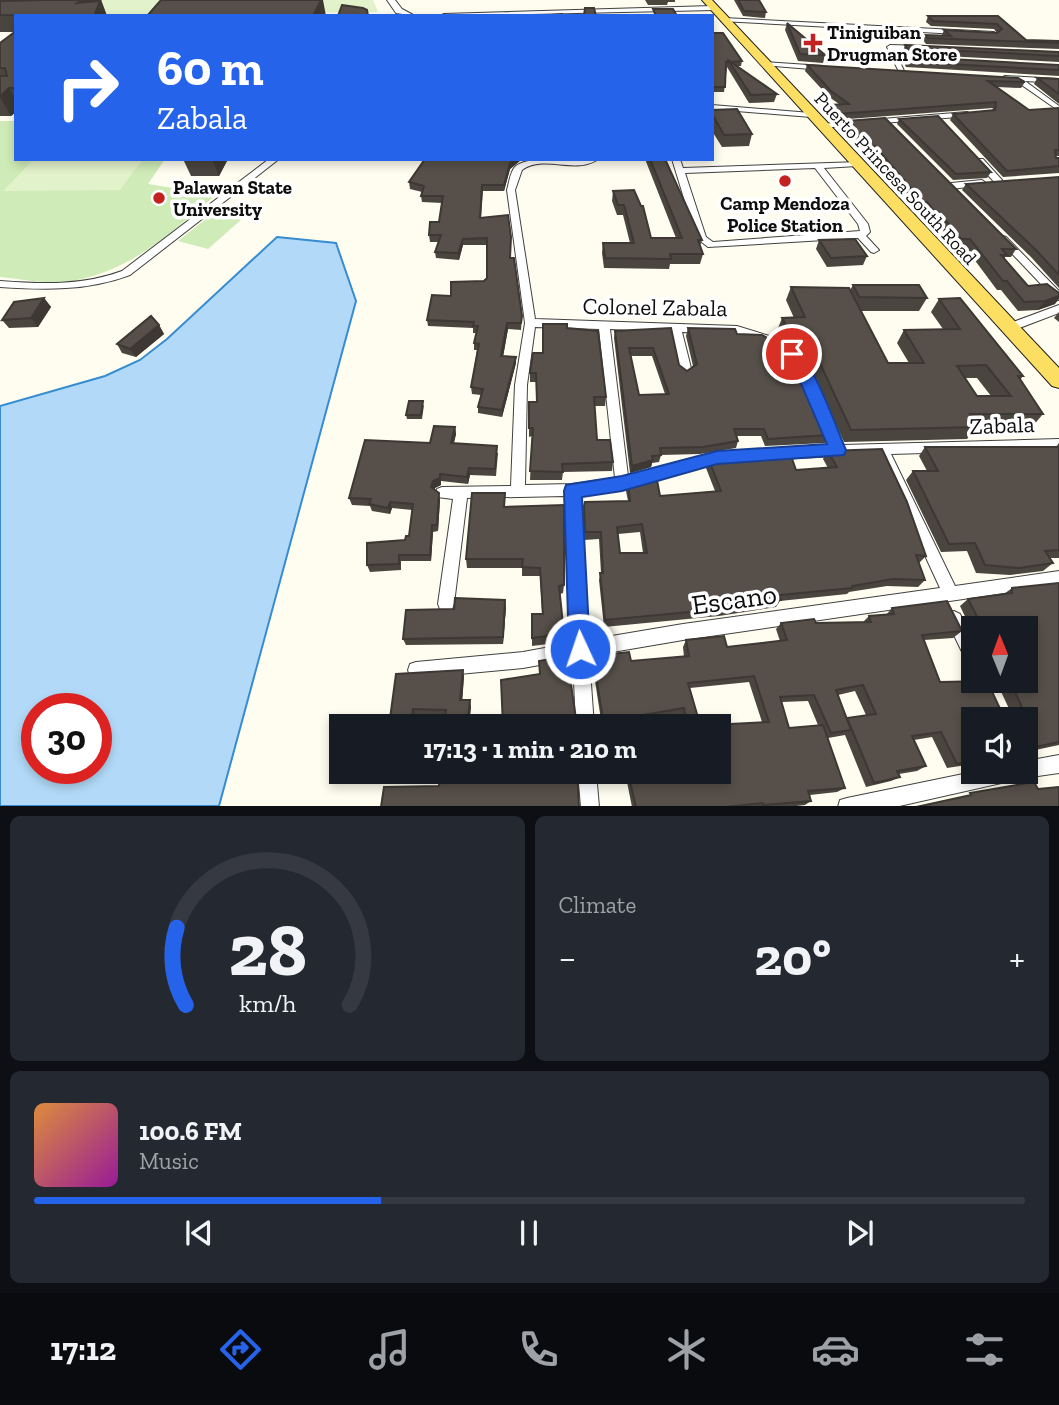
<!DOCTYPE html>
<html lang="en">
<head>
<meta charset="utf-8">
<style>
	body { margin:0; font-family:"Zilla Slab",serif; background:#242831; color:#f1f3f6; height:100vh; display:flex; flex-direction:column; font-size:26px; white-space:nowrap }
	* { box-sizing:border-box; margin:0 }
	p { font-size:23px; color:#9ea1a6 }
	.icon { flex:none; width:38px; height:38px; fill:none; stroke:currentColor; stroke-width:2; stroke-linecap:round; stroke-linejoin:round }
	.map { position:relative; height:806px; overflow:hidden }
	.side { display:flex; flex-direction:column; gap:10px; padding:10px; background:#0d0f14; flex:1 }
	.side>* { flex:none }
	.guide { position:absolute; left:14px; top:14px; width:700px; height:147px; border-radius:0px; box-shadow:0 4px 10px #0003; background:#2563eb; color:#fff; overflow:hidden }
	.needle { width:46px; rotate:359deg }
	.fabs { position:absolute; left:961px; top:616px; display:grid; gap:14px }
	.fabs a { display:grid; place-items:center; width:77px; height:77px; border-radius:0px; background:#171b24; box-shadow:0 4px 10px #0003; font-size:35px }
	.speed { position:absolute; left:21px; top:693px; display:flex; gap:14px; font-size:35px; font-weight:700; text-align:center }
	.speed>* { display:grid; place-content:center; width:91px; height:91px; border-radius:50%; background:#171b24; box-shadow:0 4px 10px #0003; line-height:1 }
	.speed .limit { border:10px solid #d22; background:#fff; color:#111 }
	.pin { position:absolute; display:grid; place-items:center; width:60px; height:60px; color:#fff; margin:-30px; border:4px solid #fff; border-radius:50%; box-shadow:0 2px 7px #0007 }
	.me { position:absolute; width:77px; margin:-38px; rotate:357deg; stroke-linejoin:round; filter:drop-shadow(0 0 5px #0008) }
	.turn { display:flex; align-items:center; gap:24px; height:147px; padding:0 28px; font-size:32px }
	.turn .icon { width:91px; height:91px; stroke-width:2.5 }
	.turn b { display:block; font-size:49px; line-height:60px }
	.big { font-size:52px; font-weight:700; line-height:1.1 }
	.side .widget { flex:1; display:flex; flex-direction:column; justify-content:center; gap:10px; min-width:0; padding:0 24px; border-radius:10px; background:#242831 }
	.side .dial { align-items:center; gap:0 }
	.dial svg { height:182px; overflow:visible; fill:none; stroke:#363941; stroke-width:7; stroke-linecap:round; text-anchor:middle }
	.dial text { fill:#f1f3f6; stroke:none }
	.song { display:flex; align-items:center; gap:21px }
	.cover { width:84px; height:84px; border-radius:10px; background:linear-gradient(135deg,hsl(30 70% 55%),hsl(300 70% 35%)) }
	.played { height:7px; border-radius:4px; background:linear-gradient(90deg,#2563eb 35%,#363941 35%) }
	.keys { display:flex; justify-content:space-around; direction:ltr }
	.heat { display:flex; justify-content:space-between; align-items:center; font-size:38px; direction:ltr }
	.side .tiles { flex:1; display:grid; gap:10px; grid-template-columns:1fr 1fr }
	.widget:last-child { grid-column:span 2 }
	.trip { position:absolute; left:329px; top:714px; width:402px; height:70px; border-radius:0px; background:#171b24; box-shadow:0 4px 10px #0003; font-weight:700; line-height:70px; text-align:center }
	.tab-bar { display:flex; height:112px; justify-content:space-around; align-items:center; background:#090b0e; color:#9ea1a6 }
	.tab-bar .icon { width:49px; height:49px }
	.tab-bar .on { color:#2563eb }
	.tab-bar b { font-size:32px; color:#f1f3f6 }
	.map>svg:first-child { display:block }
	.green { fill:#cfebb7 }
	.pitch { fill:#e2f2ca }
	.water { fill:#b2daf8; stroke:#378cd1; stroke-width:2; fill-rule:evenodd }
	.lines { fill:none; stroke-linecap:round; stroke-linejoin:round }
	.minor-casing { stroke:#414141; stroke-width:2 }
	.tertiary-casing { stroke:#414141; stroke-width:2 }
	.primary-casing { stroke:#1f1f1f; stroke-width:2 }
	.minor { fill:#fff; fill-rule:evenodd }
	.tertiary { fill:#fff; fill-rule:evenodd }
	.primary { fill:#fcdf62; fill-rule:evenodd }
	.wall { fill:#4b4540; fill-rule:evenodd }
	.shaded-wall { fill:#3d3834 }
	.building { fill:#57504a; stroke:#3d3834; stroke-width:2; fill-rule:evenodd }
	.route { fill:#2563eb; stroke:#184099; stroke-width:2 }
	.poi-dot { fill:#c32221; stroke:#fff; stroke-width:2.5 }
	.labels { text-anchor:middle; stroke-width:7; stroke-linejoin:round; paint-order:stroke }
	.far-poi-label { font-size:19px; font-weight:bold; fill:#0e0e0e; stroke:#fff; text-anchor:start }
	.far-street-label { font-size:19px; fill:#0e0e0e; stroke:#fff }
	.street-label { font-size:23px; fill:#0e0e0e; stroke:#fff }
	.near-street-label { font-size:28px; fill:#0e0e0e; stroke:#fff }
</style>
</head>
<body>
<div class="map">
<svg width="1059" height="807" viewBox="0 0 1059 807">
	<rect width="100%" height="100%" fill="#fffdef"/>
	<path class="green" d="M0,121H16V159H165L148,184L216,195C170,233 127,275 64,282C44,284 21,279 0,277Z
		M215,212L243,218L208,249L178,241Z"/>
	<path class="pitch" d="M0,0H373L378,12L0,16Z
		M34,159H143L120,190L3,191Z"/>
	<path class="water" d="M277,237L336,243L356,301L219,806H0V406L105,376L140,360L167,339ZM37,709H96V768H37Z"/>
	<g class="lines">
		<defs>
			<path id="minor" d="M723,18L994,32L997,34L994,36L721,21Z
				M890,45L921,46V48L919,49H894L897,56L929,58L932,60L929,62L899,60L905,73L900,74L887,47Z
				M764,62L823,66L826,68L823,70L762,65L761,64Z
				M1005,76L1059,79V83L1025,81L1059,106V111L1016,81L1003,79V77Z
				M712,105L811,113L815,115L811,117L712,109Z
				M967,112L971,114L970,116L821,128L817,126L821,124Z
				M269,159H279L130,275C87,291 45,290 0,287V281C42,284 82,286 122,271Z
				M598,159C577,175 543,154 522,170L515,190L535,319L737,326L776,338L791,347L804,360L842,445L1059,439V449L891,454L955,586L1059,571V585L683,640L589,656L594,726H576L573,659L523,668L416,678L410,676L408,670L410,664L416,662L523,652L572,643L565,496L467,498L454,604L452,609L446,611L440,609L438,604L453,499L437,497L435,493L437,489L442,487L511,486L515,385L525,323L507,190C509,183 510,174 514,168C524,154 581,159 598,159ZM535,327L599,329L615,478L572,484L525,485L527,385ZM610,329L671,332L680,372L686,376L692,372L682,332L737,334L760,340L783,353L795,365L829,445L717,452L628,476ZM878,454L940,588L683,624L588,640L579,495L622,489L717,462Z
				M672,159H680L683,168L860,162L861,164L857,166L824,168L868,224L870,232L866,236L879,250L874,253L871,252L858,238L708,247L699,240L694,231ZM815,168L858,224L860,231L713,242L706,237L704,231L685,173Z
				M977,159H983L1002,180V184H996L977,163Z
				M982,180L986,183L985,185L951,189L947,186L951,183Z
				M1003,236L1006,237L1059,291V300L1055,299L1000,241V237Z
				M1059,305V313L1009,332L1003,328L1005,325Z
				M954,611L960,614L973,639V664L967,662L946,619L948,614Z
				M1059,755V773L1024,778L895,807H838L840,800L847,798L973,772H1026V761Z
				M578,772H596L599,807H581Z"/>
			<path id="tertiary" d="M387,0H395L402,9L415,16L396,13Z
				M712,6L715,10L440,16L444,14Z"/>
			<path id="primary" d="M702,0H712L1059,368V388L1052,386Z"/>
		</defs>
		<use href="#minor" class="minor-casing"/>
		<use href="#tertiary" class="tertiary-casing"/>
		<use href="#primary" class="primary-casing"/>
		<use href="#minor" class="minor"/>
		<use href="#tertiary" class="tertiary"/>
		<use href="#primary" class="primary"/>
	</g>
	<path class="wall" d="M46,0H101L107,16H16V112L11,116H0V43L15,32H0V1Z
		M645,0H675V2H668L667,5H648Z
		M734,0H761H759L766,12L765,18L743,16Z
		M928,16H998L1026,40L1059,41V49L926,44L923,40L926,35H942L944,30L997,33L994,29L931,26L926,22Z
		M787,23L825,55L823,63L798,61L785,30Z
		M712,33L742,61L741,66H738L777,94L774,102L749,103L727,67L724,92H712Z
		M905,45L1059,52V62L905,54L903,51Z
		M914,57L1059,65V76L906,67L905,65L907,59H913Z
		M807,65L1025,82L1021,88L997,87L1029,110L1059,108V156H1056V158H1059V173L1003,177L950,120L953,114L992,110L993,108L835,120L827,111L829,105L839,104L829,97L805,71Z
		M1037,78L1059,79V104L1034,84Z
		M712,110L752,134L749,146L722,147L712,131Z
		M899,119L991,172L987,178L953,180L897,124Z
		M845,121L1016,249L1011,257H1005V259L1028,286L1055,304L1038,310L1018,311L1001,290H997L965,247H956L935,221H930L923,211H919L872,154H865L842,129Z
		M183,159H228L219,176H191Z
		M645,159H665L702,240L700,246L703,254L700,264H670L669,269L604,268L602,253L603,243H630L623,215H617L612,201L613,191L651,238H676Z
		M521,160L510,169L504,191H483L481,218L511,237V258L522,316L521,330L508,329L503,356L516,357V363L502,417L478,413V407L481,395L472,394L471,387L477,350H474V343L476,333H473V328L428,326L427,320L451,296L484,281L487,278V245H463L459,260L436,258L435,252L439,242H430L429,235L439,222L442,203L422,202L421,196L422,192L410,189L409,182Z
		M1059,177V288L1031,257L962,190L966,184Z
		M819,240L867,256L863,265L827,267L816,249Z
		M853,285L927,298L919,311H861L888,363H909L897,343L904,330L943,329L931,312L939,299L1023,376L1020,380L1043,414L1032,427L977,426L967,439L844,442L806,359L781,338L777,331L782,318H794L786,300L791,287L850,290ZM965,378H977L991,396H977Z
		M44,298L51,307L38,327L9,328L2,320Z
		M1059,312V322L1054,318Z
		M159,325L164,334L136,357L122,353L117,344Z
		M567,328L606,397L605,406H594L597,440L613,462L612,471L563,472L562,480H530L532,436L529,437V402H537L536,382H530V373L543,353Z
		M671,328L679,365L687,371L693,366L686,336L688,328L737,334L829,435L825,443L765,446L761,436H737L738,441L736,448L700,454L661,455L659,462L652,463L651,467L630,473L614,338L615,331ZM631,356H652L665,394L639,395Z
		M424,405L422,419H407L406,415Z
		M455,427L456,434L454,443L498,453L496,476L470,475L468,484L441,481V485L435,488L434,490L440,500L438,531L433,532L431,561H401V570L370,572L367,565L405,540L409,536L412,510L392,508L390,514L372,511L370,506L352,505L349,498Z
		M1059,443V558H1050L1053,563L1043,571L1010,575L976,573L967,551L941,552L906,480L913,471H927L919,456L925,447H1056Z
		M828,451L926,556L919,563L925,580L918,587L887,586L849,592L847,594L780,601L776,607L719,616L604,627L599,580L601,573L599,539L584,540L583,514L584,506L628,501L626,491L628,483L660,496L715,491L706,468L709,460L796,470L828,468L823,459ZM640,532L643,553H620L618,534Z
		M505,507L564,585L563,593L560,594L564,634V642L532,646V614H542L540,576H522V568H467L466,559Z
		M1059,583V745L1026,752V719H973V764L947,768L932,737L914,740L926,766L917,771L899,774L900,777L891,781L866,787L845,735L828,738L845,788L837,792L810,795L811,801L805,805L788,807H632L626,777L599,778L598,772H719V726H683L680,714L644,720L645,726H602L592,662L593,656L631,661L684,657L683,647L686,640L727,647L780,641L776,629L781,623H816L863,622L869,616L886,615L892,608L962,631L953,638L924,640L940,682L1003,715H1012L996,681H1026V628H973V633L960,606L968,599L1004,594L1012,588ZM749,682L762,722L730,724L699,721L690,688ZM855,691L866,715L847,719L838,695ZM808,701L818,725L789,728L782,702Z
		M506,607L503,644L406,645L403,639L454,609Z
		M464,676L462,700L471,706L469,726H444L445,715H415L414,726H389Z"/>
	<path class="shaded-wall" d="M81,0H101L107,16H94L77,3Z
		M321,0H323L326,16H313Z
		M9,88L16,100V112L11,116L0,97Z
		M212,159H228L219,176Z
		M515,159H522L510,169L504,191V185L510,163Z
		M463,239V245L459,260L458,253Z
		M1059,296V299L1055,304L1038,310L1045,301Z
		M44,298L51,307L38,327L31,318Z
		M507,323L508,329L502,363L501,356Z
		M159,325L164,334L136,357L130,349Z
		M516,357V363L502,417V410Z
		M455,427L456,434L452,450L451,443Z
		M653,460L651,467L630,473L632,466Z
		M469,468L470,475L468,484L467,477Z
		M440,474L441,485L435,488L433,494L431,487L433,481Z
		M439,493L440,500L438,531L437,525Z
		M390,502L392,508L390,514L388,508Z
		M432,525L433,532L431,561L430,555Z
		M505,600L506,607L503,644V637Z
		M463,670L464,676L462,705L460,700Z
		M470,700L471,706L469,726H467Z
		M413,709L415,715L414,726H411Z"/>
	<path class="building" d="M46,0H81L77,3L100,1L94,16L0,15V1Z
		M161,0H321L313,16H147Z
		M738,0H759L766,12L744,11Z
		M342,5L363,8L367,10L368,16H338Z
		M585,8H594L596,16H584Z
		M653,9H673L677,16H656Z
		M562,14V16H538Z
		M928,16H998L1026,40L1059,41V43L928,38L926,35L951,36L944,30L997,33L1002,29L997,24L933,21Z
		M787,23L825,55L800,54Z
		M16,31V88H9L0,96V76H7L5,68H0V43Z
		M712,33H723L742,61L731,62L728,60V62H726L725,87H712Z
		M905,45L1059,52V56L907,48Z
		M914,57L1059,65V70L908,62L907,59L916,60Z
		M728,60L777,94L751,95Z
		M807,65L1018,78L1025,82L988,81L1029,110L1059,108V150H1055L1056,158H1059V166L1007,171L953,114L995,110L996,102L837,114L829,105L849,104L831,91Z
		M1037,78L1059,79V94Z
		M737,109L752,134L724,135L712,114V110Z
		M938,116L991,172L956,174L899,119Z
		M885,118L1016,249H1002L1007,255H1001L1028,286L1047,284L1059,293V296L1045,301L1024,302L1007,281H1003L970,239H961L939,212H935L927,202H923L875,146H868L845,121Z
		M425,159H515L510,163L504,185H482L480,218L508,215L511,237L510,258H514L522,316L521,323H507L501,356L516,357L502,410L478,407L483,389L471,387L479,344L474,343L478,326H473L474,322L427,320L432,295L451,296V282L484,281L487,278V238L463,239L458,253L435,252L441,235H429L430,222H439L443,196H421L424,186L409,182Z
		M650,159H665L702,240H698L703,254H670L671,259L605,258L603,243H634L624,205H618L613,191L634,190L641,206H643L651,238H682Z
		M1059,177V275L1036,250L966,184Z
		M855,239L867,256L831,258L819,240Z
		M853,285H919L927,298L859,297Z
		M791,287L849,288L888,363H924L904,330L960,329L939,299L960,298L1023,376H1018L1043,414H970L978,427L851,430L812,346L786,325L782,318L805,317ZM986,365L1011,396H977L957,366Z
		M44,298L31,318L2,320L14,302Z
		M151,316L159,325L130,349L117,344Z
		M543,324H567V328L598,331L606,397H594L597,440H610L613,462L562,464L563,472L530,471L533,428H529V402H537L536,373H530L533,353H543Z
		M671,328L679,365L687,371L697,364L688,328L735,329L737,334L762,335L785,348L796,359L829,435L768,439L764,429H734L738,441L703,447L660,448L661,455L652,456L653,460L632,466L615,331ZM629,348H653L669,394L639,395Z
		M409,401H423L421,415H406Z
		M434,426L455,427L451,443L497,446L495,469L469,468L467,477L440,474V478L433,481L431,487L439,493L437,525H432L430,555H399V564L367,565V543L405,540L406,536H409L413,504L390,502L388,508L369,504L371,499L349,498L365,440L430,443Z
		M925,447H1059V550L1045,551L1053,563L1019,568L985,565L975,543L949,544L913,471H938Z
		M882,449L907,502L926,556L916,555L925,580L893,579L852,586V588L779,595L781,600L722,609L605,620L600,573H603L601,532H585L584,506L585,502L630,501L628,483L656,475L660,496L721,491L709,460L720,457L790,453L796,470L837,467L828,451ZM642,524L647,553H620L617,527Z
		M472,493H505L504,507L564,505V585L559,586L564,634L532,638V614H543L540,568L522,567L523,559H466Z
		M1059,583V742L1026,749V719H973V761L957,764L941,732L912,736L926,766L897,771L900,777L874,783L847,718L876,714L863,685L836,690L851,730L831,733L814,695L780,697L789,728L823,725L845,788L808,791L811,801L763,805V803L725,807H636L628,773H601V772H719V726H687L684,708L643,715L645,726H604L593,656L629,652L631,661L689,656L686,640L724,636L727,647L787,640L781,623L814,619L816,623L871,622L869,616L894,614L892,608L947,601L962,631L922,635L940,682L987,681L1003,715L1026,716L1010,681H1026V628H983L968,599L1012,593V588ZM754,676L769,722L730,724L729,720L699,721L688,683Z
		M455,598L505,600L503,637L403,639L406,610L454,609Z
		M567,656L577,726H503L501,680L540,674L539,661Z
		M463,670L460,700H470L467,726H444L446,710L413,709L411,726H389L396,674Z
		M532,772H577L579,807H381L384,787L439,786L440,775L479,773V781H532Z
		M1034,782L1038,789L1059,787V807H916L971,795L970,793Z"/>
	<path class="route" d="M792,348C811,354 837,430 846,450L844,455L717,464L622,491L582,497L590,649L587,656L580,659L572,656L569,649L564,491L566,485L622,476L717,451L827,444L793,365L784,354Z"/>
	<g class="poi-dot">
		<path d="M809.5 32.5h7v7h7v7h-7v7h-7v-7h-7v-7h7z"/>
		<circle cx="785" cy="181" r="7"/>
		<circle cx="159" cy="198" r="7"/>
	</g>
	<g class="labels">
		<g class="far-poi-label">
			<text x="827" y="39">Tiniguiban<tspan x="827" dy="22">Drugman Store</tspan></text>
			<text x="173" y="194">Palawan State<tspan x="173" dy="22">University</tspan></text>
			<text x="785" y="210" text-anchor="middle">Camp Mendoza<tspan x="785" dy="22">Police Station</tspan></text>
		</g>
		<g class="far-street-label">
			<text transform="translate(896 178) rotate(47)" y="7">Puerto Princesa South Road</text>
		</g>
		<g class="street-label">
			<text transform="translate(655 307) rotate(1)" y="8">Colonel Zabala</text>
			<text transform="translate(1002 425) rotate(-2)" y="8">Zabala</text>
		</g>
		<g class="near-street-label">
			<text transform="translate(734 599) rotate(-8)" y="10">Escano</text>
		</g>
	</g>
</svg>
<div class="fabs">
<a><svg class="needle" viewBox="-14 -14 28 28"><path d="M0-13l5 13h-10z" fill="#e53935"/><path d="M0 13l5-13h-10z" fill="#9ea1a6"/></svg></a>
<a><svg class="icon" aria-label="sound" viewBox="0 0 24 24"><path d="M4 9h4l5-4v14l-5-4H4zM17 9q2 3 0 6"/></svg></a>
</div>
<div class="speed"><div class="limit">30</div></div>
<div class="pin" style="left:792px;top:354px;background:#d93025"><svg class="icon" aria-label="arrive" viewBox="0 0 24 24"><path d="M6 21V4h12l-3 4 3 4H6"/></svg></div>
<svg class="me" style="left:580px;top:649px" viewBox="-20 -20 40 40"><circle r="17" fill="#2563eb" stroke="#fff" stroke-width="3"/><path d="M0-11L8 9 0 5-8 9z" fill="#fff"/></svg>
<div class="trip">17:13 · 1 min · 210 m</div>
<div class="guide">
<div class="turn"><svg class="icon" aria-label="right" viewBox="0 0 24 24"><path d="M7 20v-9h11M14 6l5 5-5 5"/></svg><div><b>60 m</b>Zabala</div></div>
</div>
</div>
<section class="side">
<div class="tiles">
<div class="widget dial"><svg viewBox="0 0 100 80">
<path d="M14 69A42 42 0 1 1 86 69"/>
<path d="M14 69A42 42 0 0 1 10 35" stroke="#2563eb"/>
<text x="50" y="56" font-size="32" font-weight="700">28</text>
<text x="50" y="72" font-size="11">km/h</text>
</svg></div>
<div class="widget"><p>Climate</p>
<div class="heat"><a>−</a><b class="big">20°</b><a>+</a></div>
</div>
<div class="widget">
<div class="song"><i class="cover"></i><div><b>100.6 FM</b><p>Music</p></div></div>
<div class="played"></div>
<div class="keys"><svg class="icon" aria-label="previous" viewBox="0 0 24 24"><path d="M18 5L8 12l10 7zM5 5v14"/></svg><svg class="icon" aria-label="pause" viewBox="0 0 24 24"><path d="M8 5v14M16 5v14"/></svg><svg class="icon" aria-label="next" viewBox="0 0 24 24"><path d="M6 5l10 7-10 7zM19 5v14"/></svg></div>
</div>
</div>
</section>
<nav class="tab-bar">
<b>17:12</b>
<svg class="icon on" aria-label="directions" viewBox="0 0 24 24"><path d="M12 3l9 9-9 9-9-9zM9 14v-3h6M13 9l2 2-2 2"/></svg>
<svg class="icon" aria-label="music" viewBox="0 0 24 24"><path d="M9 18V5l10-2v13"/><circle cx="6" cy="18" r="3"/><circle cx="16" cy="16" r="3"/></svg>
<svg class="icon" aria-label="phone" viewBox="0 0 24 24"><path d="M5 4h4l2 5-3 2q2 4 5 5l2-3 5 2v4C11 20 4 13 5 4z"/></svg>
<svg class="icon" aria-label="climate" viewBox="0 0 24 24"><path d="M12 3v18M4 7l16 10M4 17L20 7"/></svg>
<svg class="icon" aria-label="car" viewBox="0 0 24 24"><path d="M5 17H2v-5l4-1 3-4h7l3 4 3 1v5h-3M9 17h6M6 11h13"/><circle cx="7" cy="17" r="2"/><circle cx="17" cy="17" r="2"/></svg>
<svg class="icon" aria-label="filters" viewBox="0 0 24 24"><path d="M4 7h16M4 17h16"/><circle cx="9" cy="7" r="2"/><circle cx="15" cy="17" r="2"/></svg>
</nav>
</body>
</html>
